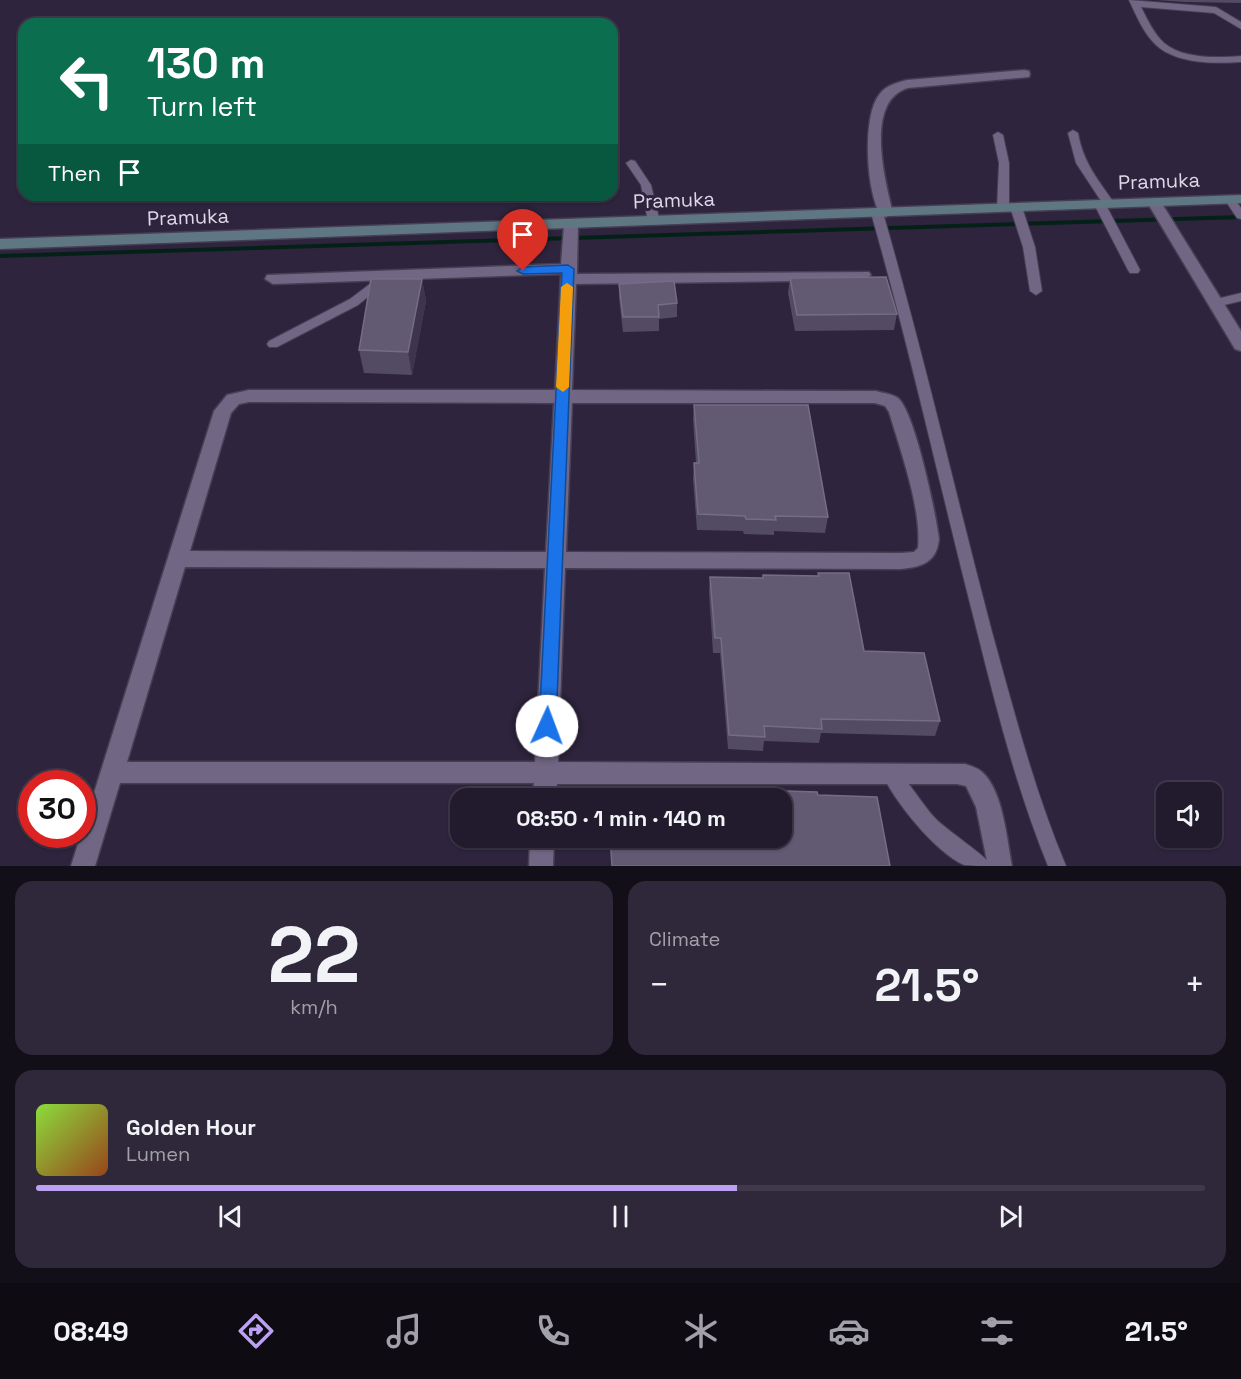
<!DOCTYPE html>
<html lang="en">
<head>
<meta charset="utf-8">
<style>
	body { margin:0; font-family:"Space Grotesk",sans-serif; background:#2e283a; color:#f1f3f6; height:100vh; display:flex; flex-direction:column; font-size:22px; white-space:nowrap }
	* { box-sizing:border-box; margin:0 }
	p { font-size:20px; color:#a2a1aa }
	.icon { flex:none; width:33px; height:33px; fill:none; stroke:currentColor; stroke-width:2; stroke-linecap:round; stroke-linejoin:round }
	.map { position:relative; height:866px; overflow:hidden }
	.panel { display:flex; flex-direction:column; gap:15px; padding:15px; background:#130f19; flex:1 }
	.panel>* { flex:none }
	.top-card { position:absolute; left:18px; top:18px; width:600px; height:183px; border-radius:18px; box-shadow:0 2px 4px #0004,0 0 0 2px #3f394a; background:#0b6e4f; color:#fff; overflow:hidden }
	.fabs { position:absolute; left:1156px; top:782px; display:grid; gap:12px }
	.fabs a { display:grid; place-items:center; width:66px; height:66px; border-radius:12px; background:#221b2e; box-shadow:0 2px 4px #0004,0 0 0 2px #3f394a; font-size:30px }
	.speed { position:absolute; left:18px; top:770px; display:flex; gap:12px; font-size:30px; font-weight:700; text-align:center }
	.speed>* { display:grid; place-content:center; width:78px; height:78px; border-radius:50%; background:#221b2e; box-shadow:0 2px 4px #0004,0 0 0 2px #3f394a; line-height:1 }
	.speed .limit { border:9px solid #d22; background:#fff; color:#111 }
	.pin { position:absolute; display:grid; place-items:center; width:51px; height:51px; color:#fff; margin:-62px -26px; border-radius:50% 50% 50% 0; rotate:-45deg; box-shadow:0 0 6px #0007 }
	.pin .icon { rotate:45deg }
	.me { position:absolute; width:66px; margin:-33px; rotate:2deg; stroke-linejoin:round; filter:drop-shadow(0 0 4px #0008) }
	.turn { display:flex; align-items:center; gap:21px; height:126px; padding:0 30px; font-size:27px }
	.turn .icon { width:78px; height:78px; stroke-width:2.5 }
	.turn b { display:block; font-size:42px; line-height:51px }
	.then { display:flex; align-items:center; height:57px; padding:0 30px; background:#0003; gap:12px; font-size:22px }
	.big { font-size:45px; font-weight:700; line-height:1.1 }
	.panel .tile { flex:1; display:flex; flex-direction:column; justify-content:center; gap:9px; min-width:0; padding:0 21px; border-radius:18px; background:#2e283a }
	.panel .dial { align-items:center; gap:0 }
	.dial b { font-size:78px; line-height:1 }
	.song { display:flex; align-items:center; gap:18px }
	.cover { width:72px; height:72px; border-radius:9px; background:linear-gradient(135deg,hsl(90 70% 55%),hsl(20 70% 35%)) }
	.played { height:6px; border-radius:3px; background:linear-gradient(90deg,#bca0f2 60%,#3f394a 60%) }
	.keys { display:flex; justify-content:space-around; direction:ltr }
	.heat { display:flex; justify-content:space-between; align-items:center; font-size:33px; direction:ltr }
	.panel .tiles { flex:1; display:grid; gap:15px; grid-template-columns:1fr 1fr }
	.tile:last-child { grid-column:span 2 }
	.trip { position:absolute; left:450px; top:788px; width:342px; height:60px; border-radius:18px; background:#221b2e; box-shadow:0 2px 4px #0004,0 0 0 2px #3f394a; font-weight:700; line-height:60px; text-align:center }
	.menu { display:flex; height:96px; justify-content:space-around; align-items:center; background:#0e0b12; color:#a2a1aa }
	.menu .icon { width:42px; height:42px }
	.menu .selected { color:#bca0f2 }
	.menu b { font-size:27px; color:#f1f3f6 }
	.map>svg:first-child { display:block }
	.lines { fill:none; stroke-linecap:round; stroke-linejoin:round }
	.stream { fill:#042118; fill-rule:evenodd }
	.lane-casing { stroke:#463e53; stroke-width:2 }
	.street-casing { stroke:#463e53; stroke-width:3 }
	.secondary-casing { stroke:#463e53; stroke-width:3 }
	.lane { fill:#716683; fill-rule:evenodd }
	.street { fill:#716683; fill-rule:evenodd }
	.secondary { fill:#5f7782; fill-rule:evenodd }
	.wall { fill:#534a64 }
	.shaded-wall { fill:#3e344e }
	.building { fill:#625972; stroke:#756d85; stroke-width:1.5 }
	.route { fill:#1a73e8; stroke:#114b97; stroke-width:1.5 }
	.slow { fill:#f59e0b }
	.labels { text-anchor:middle; stroke-width:6; stroke-linejoin:round; paint-order:stroke }
	.street-label { font-size:20px; fill:#ddd8e8; stroke:#2e243d }
</style>
</head>
<body>
<div class="map">
<svg width="1241" height="866" viewBox="0 0 1241 866">
	<rect width="100%" height="100%" fill="#2e243d"/>
	<g class="lines">
		<path class="stream" d="M1241,215V219L0,258V254Z"/>
		<defs>
			<path id="lane" d="M1129,0L1216,7L1241,22V29L1214,13L1141,7C1147,19 1154,34 1164,43C1183,59 1217,58 1241,56V62C1215,64 1175,64 1155,44C1143,32 1136,15 1129,0Z
				M1073,130L1078,133C1083,162 1098,180 1115,204L1107,207L1140,270L1138,273H1130L1128,270L1094,204L1101,201L1076,163L1068,133Z
				M998,132L1003,135L1009,163V208L1003,211L997,208L999,163L993,135Z
				M631,160L635,161L651,185L660,222L658,224L654,225L648,222L641,185L626,163Z
				M1230,197L1234,198L1241,208V219L1237,218L1225,200Z
				M1016,204L1022,207L1035,247L1042,291L1036,295L1030,291L1023,247L1010,207Z
				M877,210L883,213C923,351 955,492 992,632C1014,711 1034,790 1066,866H1048C1017,790 997,711 977,631C941,492 911,352 871,213Z
				M383,274L387,275L389,278L387,281L358,305L277,347H269L267,344L269,341L350,299Z
				M1241,293V301L1216,307L1210,303L1212,300Z
				M890,764C900,768 924,807 935,818C946,830 988,857 992,866C984,866 972,866 964,865C935,852 894,801 881,772L884,766Z"/>
			<path id="street" d="M1024,70L1029,71L1030,74L1029,77L908,88C864,101 885,181 893,213L886,217L881,216C866,192 862,117 879,95C886,85 896,83 907,80Z
				M1154,198L1161,202L1241,331V351L1235,349L1147,202Z
				M571,221L578,225L577,274L869,272L871,275L863,280L576,284L572,390L876,391C882,393 893,394 898,398C915,412 936,515 939,539C937,562 922,567 901,569L565,568L558,762L965,764C971,766 978,768 982,772C1003,790 1007,840 1012,866H988L976,807L966,786L957,784H557L556,798H532L534,783H120L95,866H71L214,411L227,395L249,390H555L561,274L273,284L265,279L267,275L561,264L564,225ZM249,402L554,403L546,552L190,551L231,413L239,404ZM572,403H875L885,406L889,412C900,449 922,510 918,548L914,552L901,553L566,552ZM185,567L545,568L535,762H127Z
				M530,837H554L553,866H529Z"/>
			<path id="secondary" d="M1241,195V203L0,249V239Z"/>
		</defs>
		<use href="#lane" class="lane-casing"/>
		<use href="#street" class="street-casing"/>
		<use href="#secondary" class="secondary-casing"/>
		<use href="#lane" class="lane"/>
		<use href="#street" class="street"/>
		<use href="#secondary" class="secondary"/>
	</g>
	<path class="wall" d="M1157,0H1241V3L1185,2Z
		M790,278L897,314L894,330L795,331L788,293Z
		M422,279L426,301L412,375L364,373L359,350Z
		M619,284L677,303V317L659,319V331L623,332L619,298Z
		M694,405L828,517L825,533L774,531V535L744,534L743,531L697,530L693,479L694,463H696L693,420Z
		M818,573L864,651L940,721L935,736L821,733L819,743L764,741L763,751L728,749L720,653H713L709,592L710,577L763,578V575L818,576Z"/>
	<path class="shaded-wall" d="M422,279L426,301L412,375L408,352Z"/>
	<path class="building" d="M886,277L897,314L797,315L790,278Z
		M371,279H422L408,352L359,350Z
		M674,281L677,303L658,305L659,317H623L619,284Z
		M694,405H808L828,517L775,516L776,520L746,519L745,516L698,514L694,463H699Z
		M818,573H849L864,651L924,653L940,721L821,719L822,729L764,726L765,737L729,735L721,638H715L710,577L763,578V575L819,576Z
		M716,789L817,792L818,795L877,797L890,866H612L610,837H782V798H717Z"/>
	<path class="route" d="M568,265L574,269L556,726L553,731L547,733L541,731L539,726L562,273L523,274L517,271L523,267Z"/>
	<path class="slow" d="M567,283L573,287L569,387L563,392L556,387L561,287Z"/>
	<g class="labels">
		<g class="street-label">
			<text transform="translate(1159 181) rotate(-2)" y="7">Pramuka</text>
			<text transform="translate(674 200) rotate(-2)" y="7">Pramuka</text>
			<text transform="translate(188 217) rotate(-2)" y="7">Pramuka</text>
		</g>
	</g>
</svg>
<div class="fabs">
<a><svg class="icon" aria-label="sound" viewBox="0 0 24 24"><path d="M4 9h4l5-4v14l-5-4H4zM17 9q2 3 0 6"/></svg></a>
</div>
<div class="speed"><div class="limit">30</div></div>
<div class="pin" style="left:523px;top:271px;background:#d93025"><svg class="icon" aria-label="arrive" viewBox="0 0 24 24"><path d="M6 21V4h12l-3 4 3 4H6"/></svg></div>
<svg class="me" style="left:547px;top:726px" viewBox="-20 -20 40 40"><circle r="19" fill="#fff"/><path d="M0-13L10 11 0 6-10 11z" fill="#1a73e8"/></svg>
<div class="trip">08:50 · 1 min · 140 m</div>
<div class="top-card">
<div class="turn"><svg class="icon" aria-label="left" viewBox="0 0 24 24"><path d="M17 20v-9H6M10 6l-5 5 5 5"/></svg><div><b>130 m</b>Turn left</div></div>
<div class="then">Then<svg class="icon" aria-label="arrive" viewBox="0 0 24 24"><path d="M6 21V4h12l-3 4 3 4H6"/></svg></div>
</div>
</div>
<section class="panel">
<div class="tiles">
<div class="tile dial"><b>22</b><p>km/h</p></div>
<div class="tile"><p>Climate</p>
<div class="heat"><a>−</a><b class="big">21.5°</b><a>+</a></div>
</div>
<div class="tile">
<div class="song"><i class="cover"></i><div><b>Golden Hour</b><p>Lumen</p></div></div>
<div class="played"></div>
<div class="keys"><svg class="icon" aria-label="previous" viewBox="0 0 24 24"><path d="M18 5L8 12l10 7zM5 5v14"/></svg><svg class="icon" aria-label="pause" viewBox="0 0 24 24"><path d="M8 5v14M16 5v14"/></svg><svg class="icon" aria-label="next" viewBox="0 0 24 24"><path d="M6 5l10 7-10 7zM19 5v14"/></svg></div>
</div>
</div>
</section>
<nav class="menu">
<b>08:49</b>
<svg class="icon selected" aria-label="directions" viewBox="0 0 24 24"><path d="M12 3l9 9-9 9-9-9zM9 14v-3h6M13 9l2 2-2 2"/></svg>
<svg class="icon" aria-label="music" viewBox="0 0 24 24"><path d="M9 18V5l10-2v13"/><circle cx="6" cy="18" r="3"/><circle cx="16" cy="16" r="3"/></svg>
<svg class="icon" aria-label="phone" viewBox="0 0 24 24"><path d="M5 4h4l2 5-3 2q2 4 5 5l2-3 5 2v4C11 20 4 13 5 4z"/></svg>
<svg class="icon" aria-label="climate" viewBox="0 0 24 24"><path d="M12 3v18M4 7l16 10M4 17L20 7"/></svg>
<svg class="icon" aria-label="car" viewBox="0 0 24 24"><path d="M5 17H2v-5l4-1 3-4h7l3 4 3 1v5h-3M9 17h6M6 11h13"/><circle cx="7" cy="17" r="2"/><circle cx="17" cy="17" r="2"/></svg>
<svg class="icon" aria-label="filters" viewBox="0 0 24 24"><path d="M4 7h16M4 17h16"/><circle cx="9" cy="7" r="2"/><circle cx="15" cy="17" r="2"/></svg>
<b>21.5°</b>
</nav>
</body>
</html>
